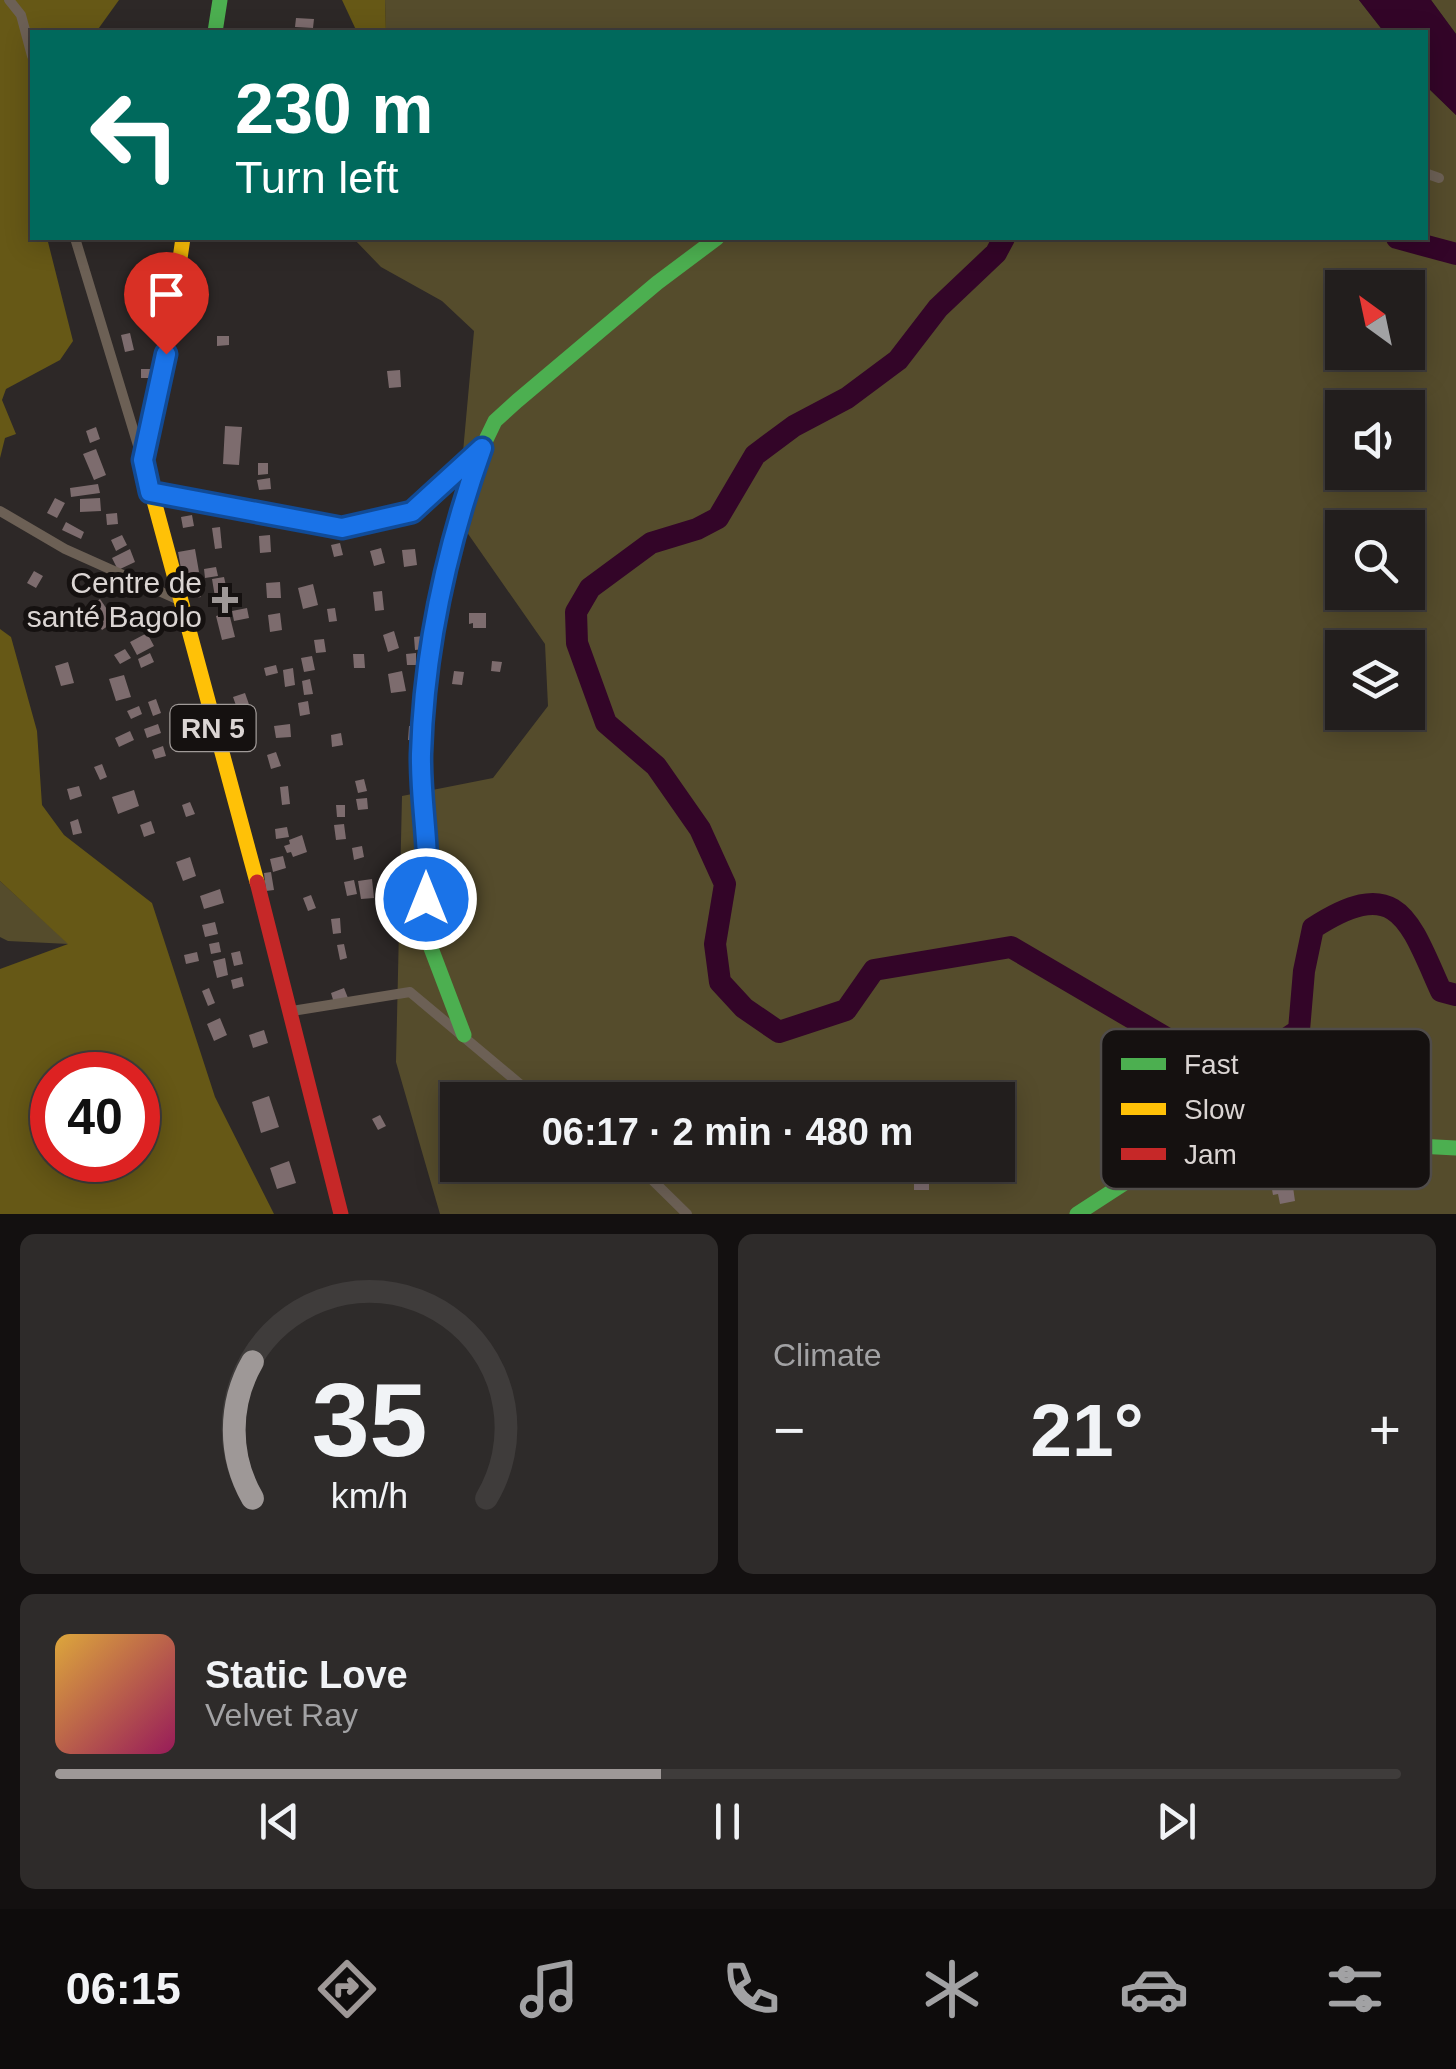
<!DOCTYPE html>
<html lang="en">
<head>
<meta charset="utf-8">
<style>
	body { margin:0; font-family:Arial,sans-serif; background:#2e2b2a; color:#f1f3f6; height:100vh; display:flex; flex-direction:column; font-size:38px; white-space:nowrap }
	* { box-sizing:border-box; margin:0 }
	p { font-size:32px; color:#a2a2a4 }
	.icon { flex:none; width:55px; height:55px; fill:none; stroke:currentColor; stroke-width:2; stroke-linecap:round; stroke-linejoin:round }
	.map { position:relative; height:1214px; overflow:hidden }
	.drawer { display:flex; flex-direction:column; gap:20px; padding:20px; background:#131010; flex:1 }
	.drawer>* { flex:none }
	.top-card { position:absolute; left:30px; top:30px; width:1398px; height:210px; border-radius:0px; box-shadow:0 5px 25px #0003,0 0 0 2px #3f3c3b; background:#00695c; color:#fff; overflow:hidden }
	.needle { width:65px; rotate:327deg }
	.buttons { position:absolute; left:1325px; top:270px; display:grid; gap:20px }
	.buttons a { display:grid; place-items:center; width:100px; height:100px; border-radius:0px; background:#221e1d; box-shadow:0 5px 25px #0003,0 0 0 2px #3f3c3b; font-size:50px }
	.speed { position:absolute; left:30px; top:1052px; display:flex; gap:20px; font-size:50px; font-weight:700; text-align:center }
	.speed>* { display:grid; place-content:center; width:130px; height:130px; border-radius:50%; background:#221e1d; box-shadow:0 5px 25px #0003,0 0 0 2px #3f3c3b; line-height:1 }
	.speed .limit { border:15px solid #d22; background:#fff; color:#111 }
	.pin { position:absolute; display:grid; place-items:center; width:85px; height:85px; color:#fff; margin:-102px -42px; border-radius:50% 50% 50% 0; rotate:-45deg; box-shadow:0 0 10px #0007 }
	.pin .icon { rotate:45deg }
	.me { position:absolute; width:110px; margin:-55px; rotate:0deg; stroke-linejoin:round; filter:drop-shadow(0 0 8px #0008) }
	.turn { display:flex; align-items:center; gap:35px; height:210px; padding:0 40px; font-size:45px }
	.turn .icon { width:130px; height:130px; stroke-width:2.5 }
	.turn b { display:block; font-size:70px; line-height:85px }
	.big { font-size:75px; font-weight:700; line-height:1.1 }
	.drawer .card { flex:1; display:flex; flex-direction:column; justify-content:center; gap:15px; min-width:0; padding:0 35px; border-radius:15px; background:#2e2b2a }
	.drawer .dial { align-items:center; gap:0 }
	.dial svg { height:260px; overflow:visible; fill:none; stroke:#3f3c3b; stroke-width:7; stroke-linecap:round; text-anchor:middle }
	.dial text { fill:#f1f3f6; stroke:none }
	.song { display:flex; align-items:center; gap:30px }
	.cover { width:120px; height:120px; border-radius:15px; background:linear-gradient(135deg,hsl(40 70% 55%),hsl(330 70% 35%)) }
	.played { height:10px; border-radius:5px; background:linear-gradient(90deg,#9e9897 45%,#3f3c3b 45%) }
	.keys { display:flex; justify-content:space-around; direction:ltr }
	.heat { display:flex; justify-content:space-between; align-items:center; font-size:55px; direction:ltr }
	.drawer .tiles { flex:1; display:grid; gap:20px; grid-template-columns:1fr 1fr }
	.card:last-child { grid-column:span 2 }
	.trip { position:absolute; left:440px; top:1082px; width:575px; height:100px; border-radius:0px; background:#221e1d; box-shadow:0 5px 25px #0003,0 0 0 2px #3f3c3b; font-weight:700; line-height:100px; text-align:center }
	.dock { display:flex; height:160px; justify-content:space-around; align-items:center; background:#0e0c0c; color:#a2a2a4 }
	.dock .icon { width:70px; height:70px }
	.dock .active { color:#9e9897 }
	.dock b { font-size:45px; color:#f1f3f6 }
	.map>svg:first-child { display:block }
	.green { fill:#554c2c; fill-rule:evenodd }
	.forest { fill:#665816; fill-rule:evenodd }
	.water { fill:#330528 }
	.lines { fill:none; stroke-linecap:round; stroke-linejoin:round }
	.river { stroke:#330528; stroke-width:22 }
	.building { fill:#7d6c6e }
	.street { stroke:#6c6055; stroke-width:10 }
	.fast { stroke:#4caf50; stroke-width:15 }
	.slow { stroke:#ffc107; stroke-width:15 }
	.jam { stroke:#c62828; stroke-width:15 }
	.route-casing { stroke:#114b97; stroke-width:25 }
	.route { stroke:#1a73e8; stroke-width:18 }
	.poi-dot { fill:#9e9897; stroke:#151110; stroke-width:4 }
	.labels { text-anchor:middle; stroke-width:10; stroke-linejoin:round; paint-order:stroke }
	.shield { fill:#151110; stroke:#a09a98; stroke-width:2.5 }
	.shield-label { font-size:28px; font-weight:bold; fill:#dbd5d3 }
	.poi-label { font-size:30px; fill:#dbd5d3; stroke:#151110; text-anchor:end }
	.key { fill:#151110; stroke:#504c4a; stroke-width:2.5 }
	.key-label { font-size:28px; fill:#dbd5d3 }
</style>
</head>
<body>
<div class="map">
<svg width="1456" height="1214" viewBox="0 0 1456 1214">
	<rect width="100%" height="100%" fill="#2d2827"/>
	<path class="green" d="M385,0H1359L1384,32H386Z
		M1431,0H1456V34Z
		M1425,85L1456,115V1214H440L396,1062L402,796L493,778L548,706L545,644L457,518L474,331L442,301L381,267L353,238H1425ZM1342,288H1408V352H1342ZM1342,408H1408V472H1342ZM1342,528H1408V592H1342ZM1342,648H1408V712H1342ZM458,1100H998V1165H458Z
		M0,881L69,944L8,941L0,937Z"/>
	<path class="forest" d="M0,0H119L96,32H32V238H47L73,341L60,360L6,389L2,400L16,434L5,438L0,458Z
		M342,0H385L386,32H357Z
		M0,629L11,637L37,731L42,805L64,835L152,903L215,1097L274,1214H0V969L68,944L0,881ZM52,1075H138V1160H52Z"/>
	<path class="water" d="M1359,0H1431L1456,34V115L1425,85V32H1384Z"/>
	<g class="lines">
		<path class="river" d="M1004,238L996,253L938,308L898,360L847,398L794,426L755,455L718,518L697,529L651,543L590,588L576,612L577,643L606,723L656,766L700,829L725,884L715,944L720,982L744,1008L779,1032L846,1010L874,970L1011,947L1185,1049L1240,1070L1299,1030L1304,971L1313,928C1398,873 1409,920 1441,991L1456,995
			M1397,238L1456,254"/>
	</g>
	<path class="building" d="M296,18L314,19L313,28L295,27Z
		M130,333L134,350L125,352L121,335Z
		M217,336H229V345L217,346Z
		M141,369H153L152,378H141Z
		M400,370L401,387L389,388L387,371Z
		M225,426L242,427L239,465L223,464Z
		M96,427L100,439L90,443L86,431Z
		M96,449L106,475L94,480L83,454Z
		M258,463H268V474L258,475Z
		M270,478L271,489L259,490L257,480Z
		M98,484L100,493L71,497L70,488Z
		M55,498L65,503L57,518L47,513Z
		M100,498L101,511L80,512V499Z
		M117,513L118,524L107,525L106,514Z
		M192,515L194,526L183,528L181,517Z
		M66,522L84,532L81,539L62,530Z
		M220,527L222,548L215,549L212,528Z
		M122,535L127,545L116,551L111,540Z
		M270,535L271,552L260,553L259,536Z
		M340,543L343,555L334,557L331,545Z
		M381,548L385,563L374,566L370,551Z
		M130,549L135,562L118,570L112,558Z
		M195,549L199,572L182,574L178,552Z
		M415,549L417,565L404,567L402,550Z
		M216,567L218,576L205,578L204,569Z
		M34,571L43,576L36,588L27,583Z
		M224,577L228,595L215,597L212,579Z
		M280,582L281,598H267L266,583Z
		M199,584L201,597L194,598L192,585Z
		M313,584L318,605L303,609L298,588Z
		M382,591L384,610L375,611L373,592Z
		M100,599L115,621L102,630L86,609Z
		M247,608L249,618L234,621L232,611Z
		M335,608L337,621L329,622L327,609Z
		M229,613L235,637L222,640L216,616Z
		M280,613L282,630L270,632L268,615Z
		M469,613H486V628H473V623L469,624Z
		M394,631L399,648L388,652L383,635Z
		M147,633L154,646L137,655L130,642Z
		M423,636L425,649L415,650L414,637Z
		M324,639L326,652L316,653L314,640Z
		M125,649L131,658L120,664L114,655Z
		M150,653L154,662L141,668L138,659Z
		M416,653V665H407L406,654Z
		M353,654H364L365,668H354Z
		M312,656L315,670L304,672L301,658Z
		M492,661L502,662L500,672L491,671Z
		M68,662L74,683L61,686L55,666Z
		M276,665L278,673L266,676L264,668Z
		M293,668L295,685L285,687L283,670Z
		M402,671L406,691L391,693L388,674Z
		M454,671L464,672L462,685L452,684Z
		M124,675L131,697L116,701L109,679Z
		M310,679L313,694L304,695L302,681Z
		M245,693L251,710L239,714L233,697Z
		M156,699L161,713L153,716L148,702Z
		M308,701L310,714L300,716L298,703Z
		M139,706L142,714L131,719L127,711Z
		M158,724L161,733L147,738L144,729Z
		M290,724L291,737L276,738L274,726Z
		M409,726H421L420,741L408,740Z
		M130,731L134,740L119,747L115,738Z
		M341,733L343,745L332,747L331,735Z
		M163,746L166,756L155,759L152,750Z
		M276,752L281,766L271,769L267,755Z
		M102,764L107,777L100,780L94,767Z
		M364,779L367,791L358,793L355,781Z
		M79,786L82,796L70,800L67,789Z
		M288,786L290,804L282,805L280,787Z
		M134,790L139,806L118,814L112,797Z
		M367,798L368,809L358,810L356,799Z
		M190,802L195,814L186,817L182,805Z
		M336,805H345V817H337Z
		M78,819L82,833L73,835L70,822Z
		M151,821L155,833L144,837L140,825Z
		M344,824L346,839L336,840L334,825Z
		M287,827L289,837L276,839L275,829Z
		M302,835L307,852L293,857L291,852L287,853L284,846L290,844L289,840Z
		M362,846L364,857L354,860L352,848Z
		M283,856L286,868L273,872L270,859Z
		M190,857L196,876L183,881L176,862Z
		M271,872L274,890L266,891L264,873Z
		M372,879L374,898L361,899L358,881Z
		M354,880L357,894L347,896L344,882Z
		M220,889L224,903L204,909L200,896Z
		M311,895L316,908L308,911L303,898Z
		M340,918L341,933L333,934L331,919Z
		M215,922L218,934L205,937L202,925Z
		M219,942L221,952L211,954L209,944Z
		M344,944L347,958L340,960L337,945Z
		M240,951L243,964L234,966L231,953Z
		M197,952L199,961L186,964L184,955Z
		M225,958L228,975L217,978L213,961Z
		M242,977L244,986L233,989L231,980Z
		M209,988L215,1003L208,1006L202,991Z
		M344,988L348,998L334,1003L331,993Z
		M220,1018L227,1035L214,1041L207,1024Z
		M264,1030L268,1043L253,1048L249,1035Z
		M269,1096L279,1127L261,1133L252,1102Z
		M380,1115L386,1126L378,1130L372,1119Z
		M1003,1145L1017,1155L1011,1164L998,1154Z
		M289,1161L296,1183L277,1189L270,1168Z
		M773,1165H785L786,1173L774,1174Z
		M914,1180H929V1190H914Z
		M1292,1180L1295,1201L1280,1204L1278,1194L1273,1195L1271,1184Z"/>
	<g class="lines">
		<path class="street" d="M9,0L21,15L32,56
			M1425,173L1439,178
			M75,238L140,452
			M0,511L65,549L179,600
			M292,1011L410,992L539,1100
			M637,1165L687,1214"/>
		<path class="fast" d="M215,32L220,0
			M150,492L342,528L412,512L482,448L495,421L517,401L657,283L717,238
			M464,1035L423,927L428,871L423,838L421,753L436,614L457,518L482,449
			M1077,1214L1151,1166L1360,1143L1456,1148"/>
		<path class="slow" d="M183,238L166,354L143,460L257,882"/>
		<path class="jam" d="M257,882L341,1214"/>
	</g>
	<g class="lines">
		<defs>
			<path id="route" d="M166,354L143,460L150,492L342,528L412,512L482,448C447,546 424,649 421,754C420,803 431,851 426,899"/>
		</defs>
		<use href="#route" class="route-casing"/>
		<use href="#route" class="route"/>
	</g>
	<path class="poi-dot" d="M220 585h10v10h10v10h-10v10h-10v-10h-10v-10h10z"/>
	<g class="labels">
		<rect class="shield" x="170.5" y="705" width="85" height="46" rx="8"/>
		<g class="shield-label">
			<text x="213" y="738">RN 5</text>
		</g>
		<g class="poi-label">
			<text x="202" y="593">Centre de<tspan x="202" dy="34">santé Bagolo</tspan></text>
		</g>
	</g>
	<rect x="1101" y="1029" width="330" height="160" rx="15" class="key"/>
	<rect x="1121" y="1058" width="45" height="12" fill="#4caf50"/>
	<rect x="1121" y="1103" width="45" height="12" fill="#ffc107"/>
	<rect x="1121" y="1148" width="45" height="12" fill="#c62828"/>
	<g class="key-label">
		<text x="1184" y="1074">Fast</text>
		<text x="1184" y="1119">Slow</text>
		<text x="1184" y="1164">Jam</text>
	</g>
</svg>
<div class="buttons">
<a><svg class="needle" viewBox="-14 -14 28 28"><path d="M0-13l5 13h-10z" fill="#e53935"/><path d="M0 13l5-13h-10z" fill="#a2a2a4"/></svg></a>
<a><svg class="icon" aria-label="sound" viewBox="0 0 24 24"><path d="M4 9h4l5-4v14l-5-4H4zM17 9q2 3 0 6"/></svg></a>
<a><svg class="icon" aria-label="search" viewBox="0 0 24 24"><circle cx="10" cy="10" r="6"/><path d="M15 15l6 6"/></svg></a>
<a><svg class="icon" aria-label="layers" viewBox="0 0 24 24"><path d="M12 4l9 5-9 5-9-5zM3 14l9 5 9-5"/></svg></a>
</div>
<div class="speed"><div class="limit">40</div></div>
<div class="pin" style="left:166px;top:354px;background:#d93025"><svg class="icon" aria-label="arrive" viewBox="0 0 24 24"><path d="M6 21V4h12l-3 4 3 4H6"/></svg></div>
<svg class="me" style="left:426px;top:899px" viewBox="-20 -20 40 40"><circle r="17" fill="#1a73e8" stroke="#fff" stroke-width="3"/><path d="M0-11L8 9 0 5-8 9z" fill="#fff"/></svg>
<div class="trip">06:17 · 2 min · 480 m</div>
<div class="top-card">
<div class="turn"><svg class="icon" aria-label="left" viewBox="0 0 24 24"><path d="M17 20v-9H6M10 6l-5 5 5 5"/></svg><div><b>230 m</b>Turn left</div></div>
</div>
</div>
<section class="drawer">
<div class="tiles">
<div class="card dial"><svg viewBox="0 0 100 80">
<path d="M14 69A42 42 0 1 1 86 69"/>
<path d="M14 69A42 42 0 0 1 14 27" stroke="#9e9897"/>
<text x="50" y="56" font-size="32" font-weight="700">35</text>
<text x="50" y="72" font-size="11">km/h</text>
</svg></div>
<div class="card"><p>Climate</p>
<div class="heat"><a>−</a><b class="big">21°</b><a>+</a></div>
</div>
<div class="card">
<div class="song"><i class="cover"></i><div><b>Static Love</b><p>Velvet Ray</p></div></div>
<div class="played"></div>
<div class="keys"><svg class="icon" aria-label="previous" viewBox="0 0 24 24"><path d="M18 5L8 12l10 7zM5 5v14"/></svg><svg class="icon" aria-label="pause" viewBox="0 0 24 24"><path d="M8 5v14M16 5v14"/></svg><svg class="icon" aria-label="next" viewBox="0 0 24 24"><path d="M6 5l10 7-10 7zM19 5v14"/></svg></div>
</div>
</div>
</section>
<nav class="dock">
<b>06:15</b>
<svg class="icon active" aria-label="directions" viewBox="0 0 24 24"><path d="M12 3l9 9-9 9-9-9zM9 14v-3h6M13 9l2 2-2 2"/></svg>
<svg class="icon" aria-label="music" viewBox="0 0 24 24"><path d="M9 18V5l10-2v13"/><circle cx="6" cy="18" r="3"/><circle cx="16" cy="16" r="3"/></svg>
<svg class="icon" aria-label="phone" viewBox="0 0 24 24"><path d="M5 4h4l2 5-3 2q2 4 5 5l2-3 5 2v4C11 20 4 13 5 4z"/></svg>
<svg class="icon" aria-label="climate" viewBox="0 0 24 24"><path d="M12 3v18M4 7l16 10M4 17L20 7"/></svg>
<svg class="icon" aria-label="car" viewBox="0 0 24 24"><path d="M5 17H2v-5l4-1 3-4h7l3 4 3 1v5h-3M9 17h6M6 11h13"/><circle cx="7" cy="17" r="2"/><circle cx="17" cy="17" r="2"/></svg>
<svg class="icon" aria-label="filters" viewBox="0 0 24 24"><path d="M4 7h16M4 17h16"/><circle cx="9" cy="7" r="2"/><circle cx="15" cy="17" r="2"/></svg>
</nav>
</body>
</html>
